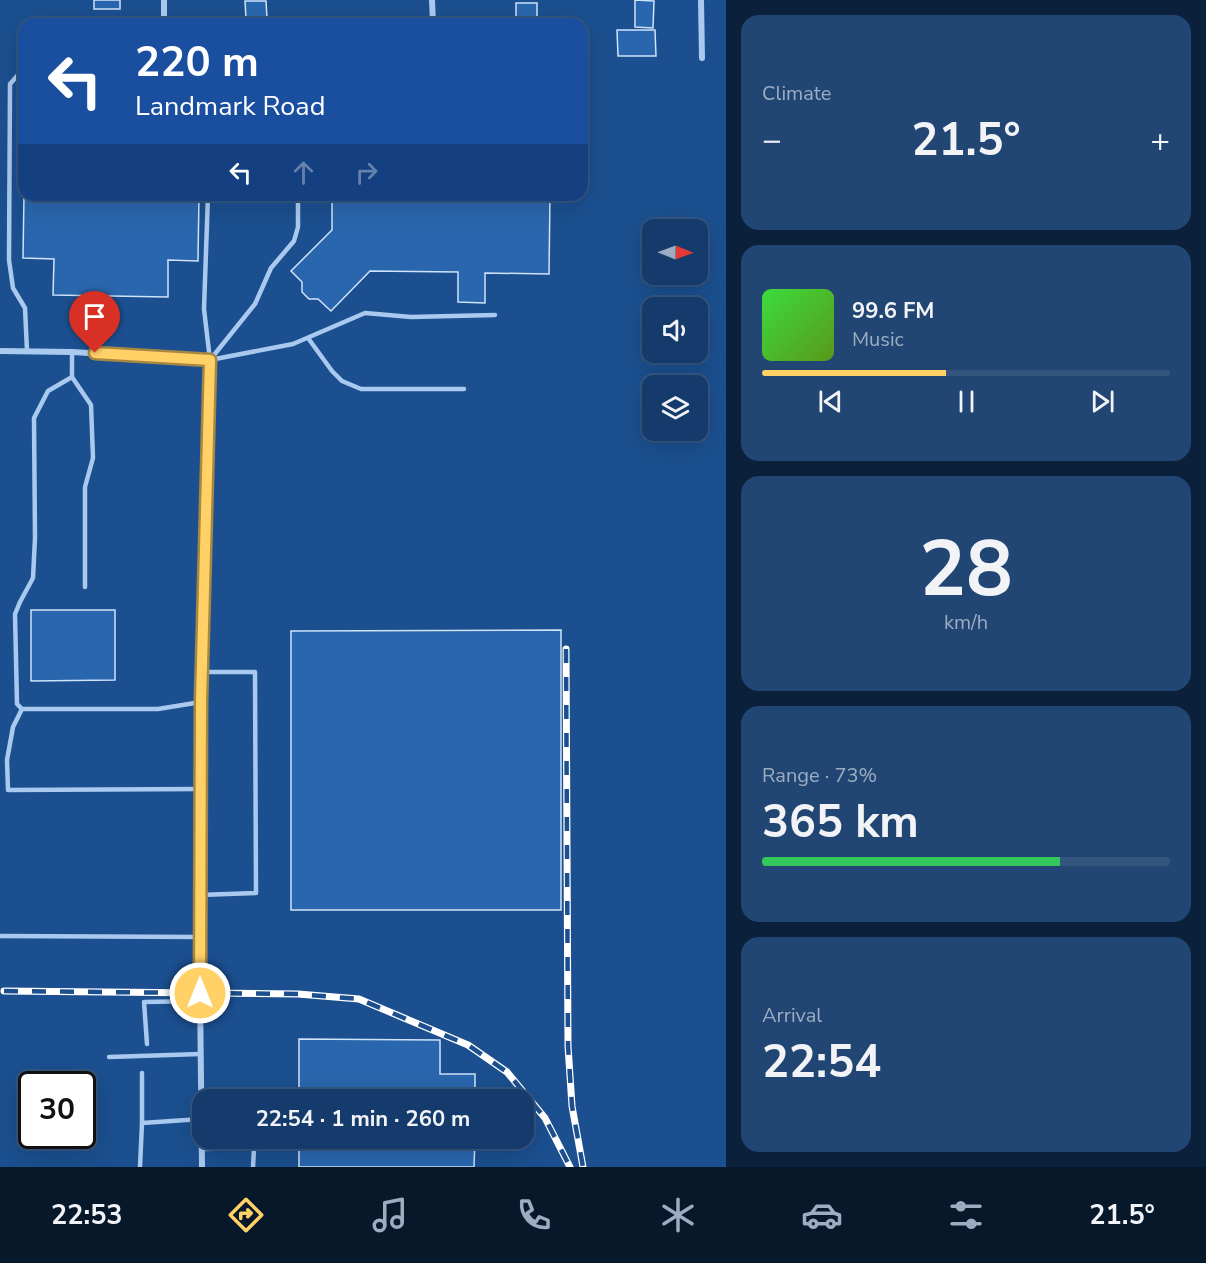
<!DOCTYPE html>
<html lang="en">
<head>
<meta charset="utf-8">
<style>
	body { margin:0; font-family:"Nunito Sans",sans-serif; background:#214673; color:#f1f3f6; height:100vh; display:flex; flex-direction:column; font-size:22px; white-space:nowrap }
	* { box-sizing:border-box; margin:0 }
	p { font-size:20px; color:#9dadc1 }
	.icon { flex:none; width:33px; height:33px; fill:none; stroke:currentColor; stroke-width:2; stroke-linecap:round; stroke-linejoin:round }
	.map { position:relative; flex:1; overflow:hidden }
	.panel { display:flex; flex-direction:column; gap:15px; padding:15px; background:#0b203b; width:480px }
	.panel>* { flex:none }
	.guide { position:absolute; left:18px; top:18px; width:570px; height:183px; border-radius:18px; box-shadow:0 6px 24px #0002,0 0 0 2px #33557e; background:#1a4fa0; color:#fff; overflow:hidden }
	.needle { width:39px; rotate:91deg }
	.fabs { position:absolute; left:642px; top:219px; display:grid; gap:12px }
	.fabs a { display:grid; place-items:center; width:66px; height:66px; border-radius:12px; background:#143b6b; box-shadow:0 6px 24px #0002,0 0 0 2px #33557e; font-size:30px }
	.speed { position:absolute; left:18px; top:1071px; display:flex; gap:12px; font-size:30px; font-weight:700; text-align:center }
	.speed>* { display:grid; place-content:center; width:78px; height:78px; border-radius:50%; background:#143b6b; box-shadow:0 6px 24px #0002,0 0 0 2px #33557e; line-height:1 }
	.speed .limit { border:3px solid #111; border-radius:9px; background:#fff; color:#111 }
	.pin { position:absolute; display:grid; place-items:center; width:51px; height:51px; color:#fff; margin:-62px -26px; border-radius:50% 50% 50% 0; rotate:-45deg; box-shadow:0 0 6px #0007 }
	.pin .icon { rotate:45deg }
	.me { position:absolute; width:66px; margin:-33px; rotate:0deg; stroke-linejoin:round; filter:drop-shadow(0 0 4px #0008) }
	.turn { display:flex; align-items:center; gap:21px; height:126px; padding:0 18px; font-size:27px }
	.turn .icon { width:78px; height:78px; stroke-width:2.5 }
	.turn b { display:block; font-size:42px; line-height:51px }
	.lanes { display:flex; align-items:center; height:57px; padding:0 18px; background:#0003; justify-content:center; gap:30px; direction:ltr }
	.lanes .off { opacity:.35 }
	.big { font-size:45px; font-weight:700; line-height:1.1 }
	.panel .tile { flex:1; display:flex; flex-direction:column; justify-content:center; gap:9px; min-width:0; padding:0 21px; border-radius:18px; background:#214673 }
	.panel .dial { align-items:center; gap:0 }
	.dial b { font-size:78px; line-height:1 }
	.song { display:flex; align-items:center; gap:18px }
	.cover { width:72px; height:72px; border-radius:9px; background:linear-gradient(135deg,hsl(120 70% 55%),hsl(90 70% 35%)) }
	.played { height:6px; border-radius:3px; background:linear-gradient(90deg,#ffd166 45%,#33557e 45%) }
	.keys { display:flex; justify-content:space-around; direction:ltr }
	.heat { display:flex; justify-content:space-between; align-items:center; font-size:33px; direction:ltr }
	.charge { height:9px; border-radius:4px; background:linear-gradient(90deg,#34c759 73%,#33557e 0) }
	.trip { position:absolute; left:192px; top:1089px; width:342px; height:60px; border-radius:18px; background:#143b6b; box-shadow:0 6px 24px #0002,0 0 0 2px #33557e; font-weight:700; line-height:60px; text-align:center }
	.tabs { display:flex; height:96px; justify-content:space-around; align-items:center; background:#08182b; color:#9dadc1 }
	.tabs .icon { width:42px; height:42px }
	.tabs .current { color:#ffd166 }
	.tabs b { font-size:27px; color:#f1f3f6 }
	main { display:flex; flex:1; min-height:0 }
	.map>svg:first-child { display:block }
	.building { fill:#2a66ad; stroke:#cfe3fa; stroke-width:1.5 }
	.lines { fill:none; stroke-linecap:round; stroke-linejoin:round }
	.lane { stroke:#a9c9ee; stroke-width:4.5 }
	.street { stroke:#a9c9ee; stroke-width:6 }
	.rail-casing { stroke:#fff; stroke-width:7 }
	.rail { stroke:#1b4f8f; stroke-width:4.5; stroke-dasharray:14; stroke-linecap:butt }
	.route-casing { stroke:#a68842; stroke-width:15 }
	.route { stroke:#ffd166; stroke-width:10 }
</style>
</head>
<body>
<main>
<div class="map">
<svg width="726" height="1167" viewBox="0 0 726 1167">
	<rect width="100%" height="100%" fill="#1b4f8f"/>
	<path class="building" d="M94,0H120V9H94Z
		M635,0L654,1L653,28L635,27Z
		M245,1H266L267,18L246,19Z
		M516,3H537V24H489V21H516Z
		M617,30H655L656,56H618Z
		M24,194L199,195L198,261L168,260V297L53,295L54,259L23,258Z
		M332,195H550L549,274L485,273V303L458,302V272L370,271L331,311L318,299H309L302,292V282L291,271L332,230Z
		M31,610H115V680L31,681Z
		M561,630V910H291V631Z
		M299,1039L440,1040V1074H475V1100H299Z
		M299,1138H475L474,1167H299Z"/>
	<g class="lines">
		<path class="lane" d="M24,75H18L10,84L9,260L13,288L25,308L27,351
			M208,195L204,309L210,360
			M308,338L332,371L342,381L361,389H464
			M72,352V377L91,405L93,458L85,487V587
			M210,360L293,344L365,313L411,317L495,315
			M210,360L255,304L271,268L294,241L298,227V195
			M72,377L48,391L34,418L35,538L33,578L20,602L15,614L17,704L22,709H158L201,702
			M22,709L13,727L7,760L8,790L201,789
			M200,895L256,893L255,672H202
			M0,936L200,937
			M147,1044L144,1002L200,1001
			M109,1057L200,1054
			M142,1073V1123L201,1119
			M201,1149L254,1148L253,1167
			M140,1167L142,1123"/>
		<path class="street" d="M164,0V24
			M432,0L433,24
			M701,0L702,58
			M0,351L72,352L210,360L201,702L200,993L202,1167"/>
		<defs>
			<path id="rail" d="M566,649L568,1046L572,1106L583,1167
				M4,991L298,994L359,999L468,1045L507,1072L545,1118L570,1167"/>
		</defs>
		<use href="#rail" class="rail-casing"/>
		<use href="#rail" class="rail"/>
	</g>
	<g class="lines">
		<defs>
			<path id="route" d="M95,353L210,360L201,702L200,993"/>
		</defs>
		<use href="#route" class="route-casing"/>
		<use href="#route" class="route"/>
	</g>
</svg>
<div class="fabs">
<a><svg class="needle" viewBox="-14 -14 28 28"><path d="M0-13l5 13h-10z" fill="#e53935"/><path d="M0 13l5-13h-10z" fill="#9dadc1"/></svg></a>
<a><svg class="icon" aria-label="sound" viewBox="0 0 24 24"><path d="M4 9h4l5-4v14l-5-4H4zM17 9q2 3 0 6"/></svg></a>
<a><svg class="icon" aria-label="layers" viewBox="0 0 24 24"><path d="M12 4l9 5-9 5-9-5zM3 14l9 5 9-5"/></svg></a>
</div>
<div class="speed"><div class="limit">30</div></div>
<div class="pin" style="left:95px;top:353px;background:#d93025"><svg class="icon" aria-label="arrive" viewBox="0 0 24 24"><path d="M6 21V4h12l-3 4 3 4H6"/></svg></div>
<svg class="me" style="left:200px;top:993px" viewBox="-20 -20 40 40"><circle r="17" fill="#ffd166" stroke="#fff" stroke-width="3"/><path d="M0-11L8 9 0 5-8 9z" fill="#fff"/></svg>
<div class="trip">22:54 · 1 min · 260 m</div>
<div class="guide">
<div class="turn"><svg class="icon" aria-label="left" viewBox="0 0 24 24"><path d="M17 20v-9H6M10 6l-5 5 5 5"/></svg><div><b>220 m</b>Landmark Road</div></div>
<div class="lanes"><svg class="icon" aria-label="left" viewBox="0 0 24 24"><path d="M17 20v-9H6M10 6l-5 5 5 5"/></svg><svg class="icon off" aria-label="ahead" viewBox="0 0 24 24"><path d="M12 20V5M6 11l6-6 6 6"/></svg><svg class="icon off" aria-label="right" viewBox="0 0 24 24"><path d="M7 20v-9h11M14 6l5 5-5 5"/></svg></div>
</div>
</div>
<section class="panel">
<div class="tile"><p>Climate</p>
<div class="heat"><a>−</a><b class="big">21.5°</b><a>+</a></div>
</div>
<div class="tile">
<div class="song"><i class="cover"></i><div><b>99.6 FM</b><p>Music</p></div></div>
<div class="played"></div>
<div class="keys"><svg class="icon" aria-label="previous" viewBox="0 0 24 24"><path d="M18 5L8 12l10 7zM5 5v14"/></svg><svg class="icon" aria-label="pause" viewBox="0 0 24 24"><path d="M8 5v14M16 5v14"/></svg><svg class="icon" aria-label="next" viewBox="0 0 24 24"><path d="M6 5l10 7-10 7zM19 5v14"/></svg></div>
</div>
<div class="tile dial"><b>28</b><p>km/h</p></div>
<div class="tile"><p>Range · 73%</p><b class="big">365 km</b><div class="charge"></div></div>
<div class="tile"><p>Arrival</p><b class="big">22:54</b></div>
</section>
</main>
<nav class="tabs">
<b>22:53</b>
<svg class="icon current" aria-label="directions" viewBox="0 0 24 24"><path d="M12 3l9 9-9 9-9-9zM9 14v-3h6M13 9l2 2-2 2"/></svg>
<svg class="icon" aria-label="music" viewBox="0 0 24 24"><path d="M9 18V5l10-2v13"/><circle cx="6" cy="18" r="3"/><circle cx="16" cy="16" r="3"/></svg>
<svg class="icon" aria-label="phone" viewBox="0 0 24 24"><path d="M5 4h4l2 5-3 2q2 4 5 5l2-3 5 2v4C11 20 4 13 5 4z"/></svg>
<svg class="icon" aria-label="climate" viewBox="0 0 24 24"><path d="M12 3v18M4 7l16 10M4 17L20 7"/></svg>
<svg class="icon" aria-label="car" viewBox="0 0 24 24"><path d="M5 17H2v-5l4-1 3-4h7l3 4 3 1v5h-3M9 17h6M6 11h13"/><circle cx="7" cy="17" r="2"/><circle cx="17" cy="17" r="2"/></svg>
<svg class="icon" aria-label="filters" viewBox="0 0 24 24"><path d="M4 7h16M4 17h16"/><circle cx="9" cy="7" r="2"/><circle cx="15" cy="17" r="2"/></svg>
<b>21.5°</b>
</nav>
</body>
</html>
